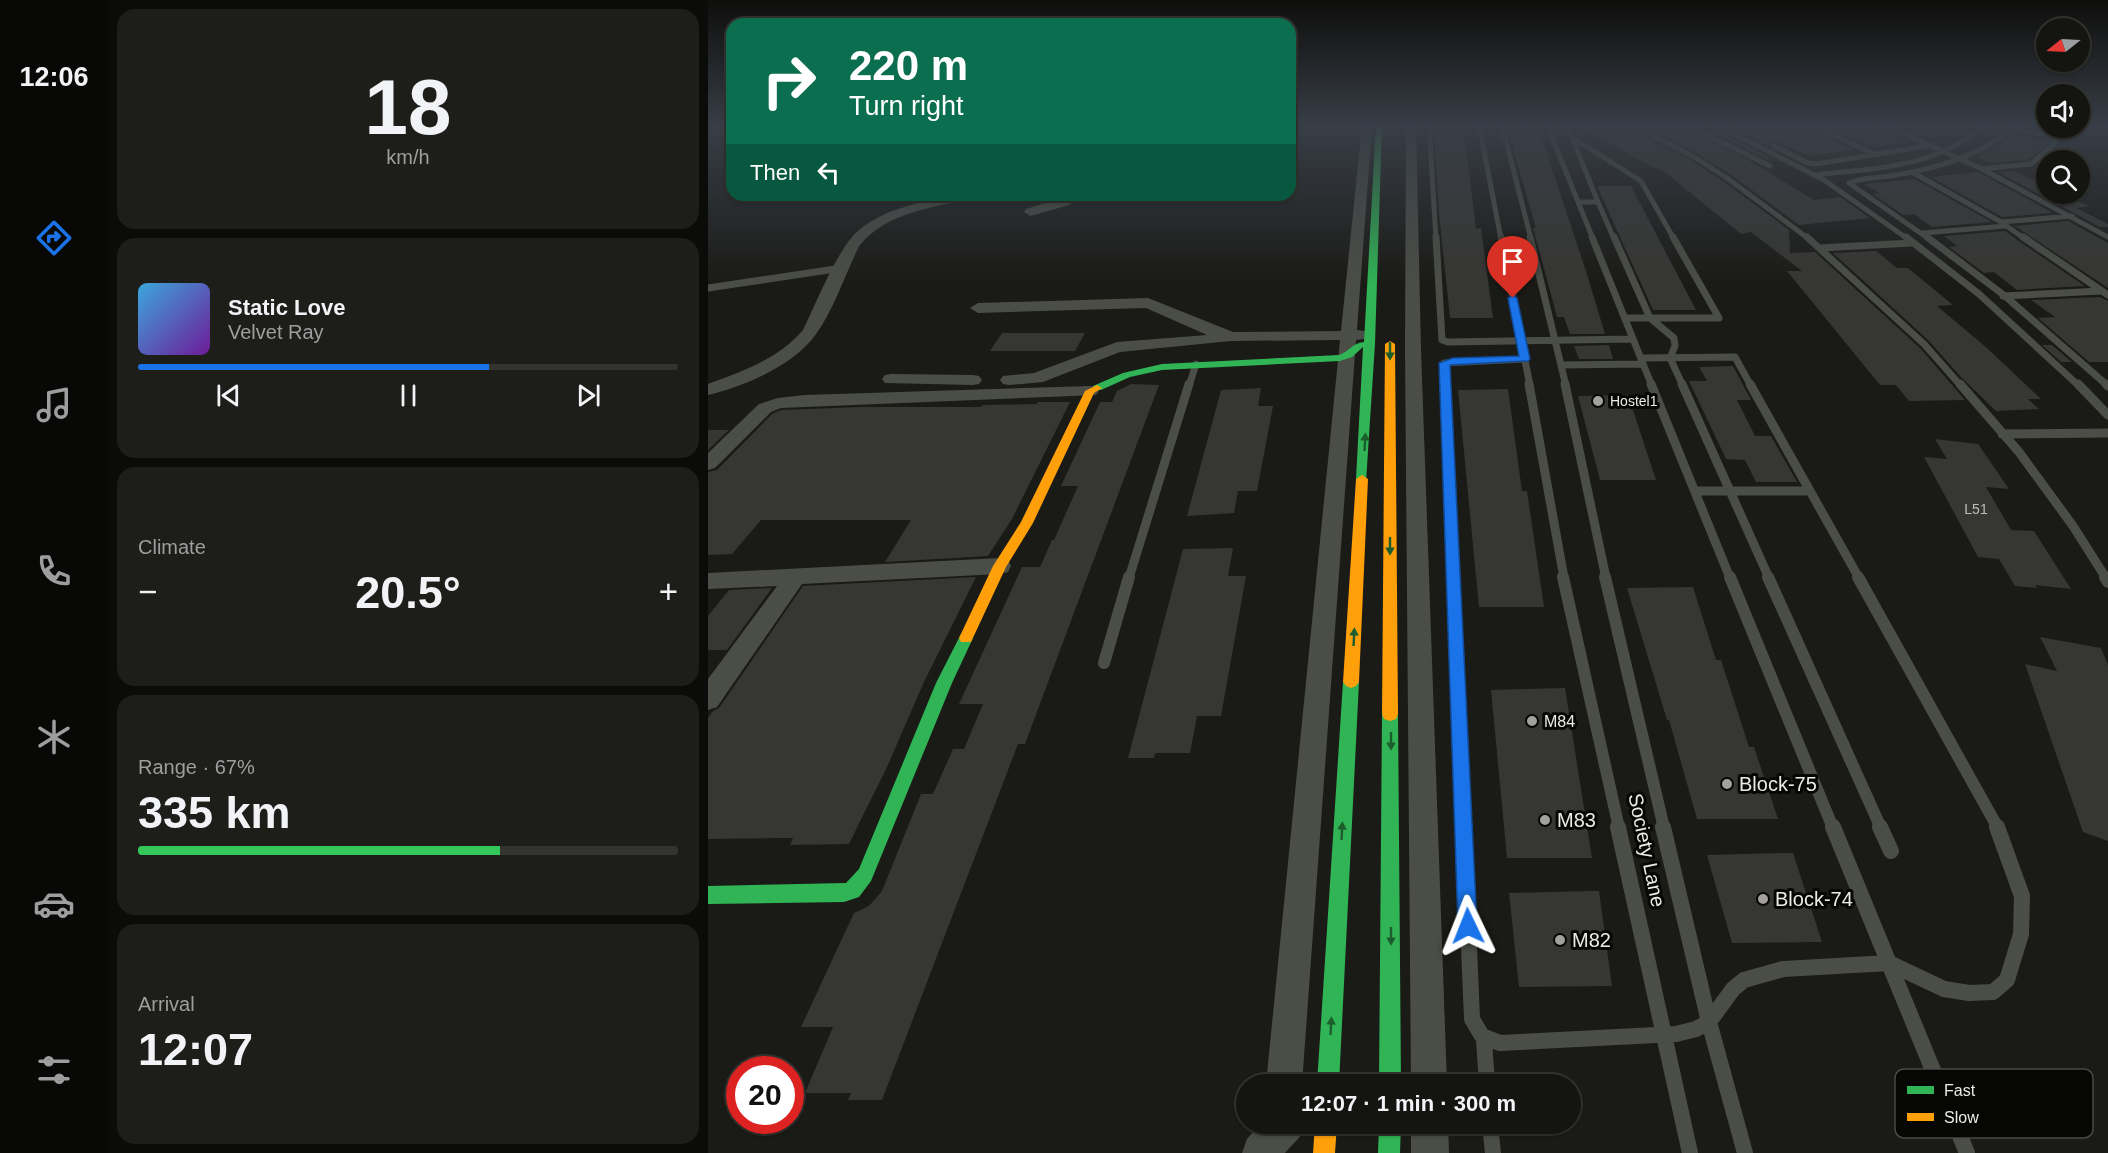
<!DOCTYPE html>
<html lang="en">
<head>
<meta charset="utf-8">
<style>
	body { margin:0; font-family:Arial,sans-serif; background:#1d1d19; color:#f1f3f6; height:100vh; display:flex; flex-direction:column; font-size:22px; white-space:nowrap }
	* { box-sizing:border-box; margin:0 }
	p { font-size:20px; color:#9d9e9f }
	.icon { flex:none; width:33px; height:33px; fill:none; stroke:currentColor; stroke-width:2; stroke-linecap:round; stroke-linejoin:round }
	.map { position:relative; flex:1; overflow:hidden }
	.drawer { display:flex; flex-direction:column; gap:9px; padding:9px; background:#0b0b09; width:600px }
	.drawer>* { flex:none }
	.guide { position:absolute; left:18px; top:18px; width:570px; height:183px; border-radius:18px; box-shadow:0 2px 4px #0004,0 0 0 2px #333330; background:#0b6e4f; color:#fff; overflow:hidden }
	.needle { width:39px; rotate:252deg }
	.fabs { position:absolute; left:1328px; top:18px; display:grid; gap:12px }
	.fabs a { display:grid; place-items:center; width:54px; height:54px; border-radius:50%; background:#141410; box-shadow:0 2px 4px #0004,0 0 0 2px #333330; font-size:30px }
	.speed { position:absolute; left:18px; top:1056px; display:flex; gap:12px; font-size:30px; font-weight:700; text-align:center }
	.speed>* { display:grid; place-content:center; width:78px; height:78px; border-radius:50%; background:#141410; box-shadow:0 2px 4px #0004,0 0 0 2px #333330; line-height:1 }
	.speed .limit { border:9px solid #d22; background:#fff; color:#111 }
	.pin { position:absolute; display:grid; place-items:center; width:51px; height:51px; color:#fff; margin:-62px -26px; border-radius:50% 50% 50% 0; rotate:-45deg; box-shadow:0 0 6px #0007 }
	.pin .icon { rotate:45deg }
	.me { position:absolute; width:66px; margin:-33px; rotate:358deg; stroke-linejoin:round; filter:drop-shadow(0 0 4px #0008) }
	.turn { display:flex; align-items:center; gap:21px; height:126px; padding:0 24px; font-size:27px }
	.turn .icon { width:78px; height:78px; stroke-width:2.5 }
	.turn b { display:block; font-size:42px; line-height:51px }
	.then { display:flex; align-items:center; height:57px; padding:0 24px; background:#0003; gap:12px; font-size:22px }
	.big { font-size:45px; font-weight:800; line-height:1.1 }
	.drawer .tile { flex:1; display:flex; flex-direction:column; justify-content:center; gap:9px; min-width:0; padding:0 21px; border-radius:18px; background:#1d1d19 }
	.drawer .dial { align-items:center; gap:0 }
	.dial b { font-size:78px; line-height:1 }
	.song { display:flex; align-items:center; gap:18px }
	.cover { width:72px; height:72px; border-radius:9px; background:linear-gradient(135deg,hsl(200 70% 55%),hsl(280 70% 35%)) }
	.played { height:6px; border-radius:3px; background:linear-gradient(90deg,#1a73e8 65%,#333330 65%) }
	.keys { display:flex; justify-content:space-around; direction:ltr }
	.heat { display:flex; justify-content:space-between; align-items:center; font-size:33px; direction:ltr }
	.charge { height:9px; border-radius:4px; background:linear-gradient(90deg,#34c759 67%,#333330 0) }
	.trip { position:absolute; left:528px; top:1074px; width:345px; height:60px; border-radius:30px; background:#141410; box-shadow:0 2px 4px #0004,0 0 0 2px #333330; font-weight:800; line-height:60px; text-align:center }
	main { display:flex; flex:1; min-height:0 }
	.dock { display:flex; flex-direction:column; width:108px; justify-content:space-around; align-items:center; background:#080806; color:#9d9e9f }
	.dock .icon { width:42px; height:42px }
	.dock .current { color:#1a73e8 }
	.dock b { font-size:27px; color:#f1f3f6 }
	.map>svg:first-child { display:block }
	.building { fill:#363632 }
	.lines { fill:none; stroke-linecap:round; stroke-linejoin:round }
	.lane-far4 { stroke:#4b4e46; stroke-width:5 }
	.lane-far3 { stroke:#4b4e46; stroke-width:7 }
	.lane-far2 { stroke:#4b4e46; stroke-width:9 }
	.lane-far1 { stroke:#4b4e46; stroke-width:12 }
	.lane { stroke:#4b4e46; stroke-width:16 }
	.street { fill:#4b4e46; fill-rule:evenodd }
	.fast { fill:#30b455; fill-rule:evenodd }
	.slow { fill:#ff9f0a; fill-rule:evenodd }
	.oneway { fill:#1b5d2c }
	.route { fill:#1a73e8; stroke:#114b97; stroke-width:1.5 }
	.poi-dot { fill:#a2a19d; stroke:#060604; stroke-width:2 }
	.labels { text-anchor:middle; stroke-width:6; stroke-linejoin:round; paint-order:stroke }
	.far-poi-label { font-size:14px; fill:#ebeae6; stroke:#060604; text-anchor:start }
	.number-label { font-size:14px; fill:#bebdb9 }
	.poi-label { font-size:16px; fill:#ebeae6; stroke:#060604; text-anchor:start }
	.near-poi-label { font-size:20px; fill:#ebeae6; stroke:#060604; text-anchor:start }
	.near-street-label { font-size:20px; fill:#ebeae6; stroke:#060604 }
	.key { fill:#060604; stroke:#4b4a48; stroke-width:1.5 }
	.key-label { font-size:16px; fill:#ebeae6 }
</style>
</head>
<body>
<main>
<nav class="dock">
<b>12:06</b>
<svg class="icon current" aria-label="directions" viewBox="0 0 24 24"><path d="M12 3l9 9-9 9-9-9zM9 14v-3h6M13 9l2 2-2 2"/></svg>
<svg class="icon" aria-label="music" viewBox="0 0 24 24"><path d="M9 18V5l10-2v13"/><circle cx="6" cy="18" r="3"/><circle cx="16" cy="16" r="3"/></svg>
<svg class="icon" aria-label="phone" viewBox="0 0 24 24"><path d="M5 4h4l2 5-3 2q2 4 5 5l2-3 5 2v4C11 20 4 13 5 4z"/></svg>
<svg class="icon" aria-label="climate" viewBox="0 0 24 24"><path d="M12 3v18M4 7l16 10M4 17L20 7"/></svg>
<svg class="icon" aria-label="car" viewBox="0 0 24 24"><path d="M5 17H2v-5l4-1 3-4h7l3 4 3 1v5h-3M9 17h6M6 11h13"/><circle cx="7" cy="17" r="2"/><circle cx="17" cy="17" r="2"/></svg>
<svg class="icon" aria-label="filters" viewBox="0 0 24 24"><path d="M4 7h16M4 17h16"/><circle cx="9" cy="7" r="2"/><circle cx="15" cy="17" r="2"/></svg>
</nav>
<section class="drawer">
<div class="tile dial"><b>18</b><p>km/h</p></div>
<div class="tile">
<div class="song"><i class="cover"></i><div><b>Static Love</b><p>Velvet Ray</p></div></div>
<div class="played"></div>
<div class="keys"><svg class="icon" aria-label="previous" viewBox="0 0 24 24"><path d="M18 5L8 12l10 7zM5 5v14"/></svg><svg class="icon" aria-label="pause" viewBox="0 0 24 24"><path d="M8 5v14M16 5v14"/></svg><svg class="icon" aria-label="next" viewBox="0 0 24 24"><path d="M6 5l10 7-10 7zM19 5v14"/></svg></div>
</div>
<div class="tile"><p>Climate</p>
<div class="heat"><a>−</a><b class="big">20.5°</b><a>+</a></div>
</div>
<div class="tile"><p>Range · 67%</p><b class="big">335 km</b><div class="charge"></div></div>
<div class="tile"><p>Arrival</p><b class="big">12:07</b></div>
</section>
<div class="map">
<svg width="1400" height="1153" viewBox="0 0 1400 1153">
	<rect width="100%" height="100%" fill="#1a1a16"/>
	<path class="building" d="M869,125H919L922,129L981,159L1016,182L1081,230L1082,253L1107,252L1212,348L1257,400L1201,401L1188,385H1172L1079,271H1094L1043,232L1033,234L953,169L946,168Z
		M934,125H972L1042,161L1106,200L1132,197L1162,218L1091,225L1022,174L985,151Z
		M1055,125H1098L1101,129L1146,150L1101,156L1068,141L1063,142L1061,146L1034,132L1051,130Z
		M1114,125H1161L1202,142L1164,147Z
		M831,130L878,271L897,334H862L856,317H849L825,228H828L800,131Z
		M726,131H756L768,229L773,228L785,318H742L731,213Z
		M1011,131L1063,158L1059,159L1005,132Z
		M1306,134L1341,142L1321,159L1283,163L1270,157Z
		M1306,171L1338,186V194H1354L1381,206L1368,208L1400,224V227H1392L1290,172Z
		M1269,172L1272,173L1345,213L1294,217L1223,177Z
		M1206,179L1284,222L1224,227L1206,214L1195,215L1165,194L1172,193L1156,184Z
		M889,186H923L988,310H945Z
		M1360,221L1400,243V288L1307,226Z
		M1297,231L1312,242L1377,286L1309,290L1286,272L1276,273L1241,247L1249,246L1236,236Z
		M1168,251L1189,268H1200L1245,305L1229,306L1279,348L1333,399H1320L1331,409L1288,411L1253,377L1220,340L1125,253Z
		M1392,297L1400,301V362H1381L1330,318L1347,317L1323,300Z
		M294,333H377L367,351H282Z
		M901,345L905,359H871L866,346Z
		M1334,345H1344L1364,362H1353Z
		M1025,366L1043,400H1029L1047,436H1063L1089,482H1048L1037,460L1018,459L981,381H999L991,367Z
		M423,384L451,385L317,744H310L174,1100H140L143,1093H97L125,1027H93L146,913L161,906L174,891L213,794H225L245,749H256L275,704H251L314,567H332L344,540H346L370,486H353L392,402H404L409,391Z
		M553,388L550,406H565L549,491H530L526,513L479,516L513,390Z
		M800,389L814,491H819L836,607H771L750,390Z
		M920,395L948,480H892L870,396Z
		M330,402H362L304,519L280,556L177,562L203,520H53L24,554L0,555V472L9,470L64,414L73,410L153,407H273L275,405L329,404Z
		M0,430H21L0,450Z
		M1227,439L1270,444L1301,489L1278,487L1303,530L1326,531L1363,589L1327,585L1329,588L1307,586L1291,559L1270,557L1216,457L1239,459Z
		M525,548L520,576H538L513,716H489L482,753H447L446,758H420L475,549Z
		M268,577L216,682L179,767L141,844L82,845L85,838L0,839V718L5,711L11,708L95,586Z
		M985,587L1008,660H1013L1041,747H1046L1070,819H989L961,720H959L919,588Z
		M64,588L19,650H0V616L21,590Z
		M1332,637L1393,648L1400,665V841L1375,832L1317,664L1349,671Z
		M857,688L884,858H799L783,690Z
		M1075,853H1085L1114,942L1024,943L999,855Z
		M881,891H891L904,986L811,987L801,893Z"/>
	<g class="lines">
		<path class="lane-far4" d="M721,125L728,239
			M771,125L793,239
			M794,125L823,239
			M839,125L885,239
			M859,125L890,202H871
			M924,125L983,155L1019,178L1101,239
			M979,125L1062,166
			M1009,125L1116,180L1200,239
			M1103,125L1169,155
			M1177,125L1274,169L1400,237
			M1031,128L1050,125
			M865,138L933,181L966,239
			M1066,146L1100,163L1108,164L1224,145
			M1274,169L1323,164L1346,144L1347,136L1304,129
			M1204,172L1293,222L1317,239
			M1106,175C1170,168 1226,168 1278,125
			M890,202L906,239
			M1293,222L1364,216
			M1214,233L1298,226
			M1221,239L1141,183C1154,177 1168,178 1182,176C1226,169 1268,158 1303,130V125"/>
		<path class="lane-far3" d="M728,237L734,340L740,342L925,339
			M793,237L822,386
			M822,237L858,386
			M884,237L944,386
			M906,237L942,318L966,338L967,346L962,358L975,386
			M1099,237L1216,344L1253,386
			M1198,237L1271,294L1371,386
			M1219,237L1297,296L1400,386
			M1315,237L1400,295
			M1112,248L1203,243
			M0,288L134,268
			M1295,296L1393,291
			M917,318H1011L965,237
			M933,358L1027,357L1043,386
			M853,365L935,364
			M481,386L488,364
			M737,386L736,363L817,359"/>
		<path class="lane-far2" d="M737,384L745,578
			M821,384L856,578
			M857,384L898,578
			M943,384L1022,578
			M974,384L1061,578
			M1252,384L1311,452L1365,526L1398,578
			M1370,384L1400,415
			M1398,384L1400,386
			M1294,434L1400,433
			M987,491H1102L1042,384
			M1102,491L1151,578
			M421,578L481,384"/>
		<path class="lane-far1" d="M745,577L756,828
			M855,577L911,828
			M897,577L956,828
			M1022,577L1125,828
			M1060,577L1173,828
			M1150,577L1290,828
			M1397,577L1400,582
			M396,663L421,577"/>
		<path class="lane" d="M756,827L764,1019L774,1036L792,1043L968,1034L988,1029L1001,1022L1025,989L1036,980L1075,969L1181,963L1236,989L1261,993L1285,992L1299,980L1313,934L1314,896L1289,827
			M910,827L982,1153
			M955,827L1001,1022L1037,1153
			M1125,827L1259,1153
			M1172,827L1183,851
			M776,1040L779,1084
			M782,1124L785,1153"/>
		<path class="street" d="M654,125H664L649,330L663,332L665,335L663,338L648,340L594,1084H558L632,340L523,341L412,352L335,382L301,385L295,384L292,380L295,376L326,373L409,342L499,335L438,308L270,313L262,308L270,303L440,298L525,332L633,331Z
			M698,125H708L713,350L739,1084H703L697,350Z
			M246,195H268L266,198C227,207 178,212 151,246C138,273 125,311 108,334C87,365 35,387 0,395V384C35,371 70,359 95,330C108,304 130,247 151,230C177,208 214,202 246,195Z
			M362,195H378L361,205L326,215L322,216L316,212L318,209Z
			M183,374L265,375L271,376L274,380L271,384L265,385L177,383L174,379L177,375Z
			M382,386L388,387L391,391L388,395L73,408L63,412L7,468L0,470V453L51,404L70,398L96,395Z
			M292,558L300,560L303,566L300,572L292,574L94,584L9,707L0,710V679L69,586L0,589V573Z
			M552,1124H600C594,1137 586,1142 577,1153H534L539,1139Z
			M703,1124H740L741,1153H703Z"/>
		<path class="fast" d="M668,125H674L667,344L658,482H650L648,479L655,347L644,357L632,361L454,370L422,377L393,390H385V386L415,373L454,364L631,355C641,352 644,343 656,342Z
			M258,632L263,634L265,638L244,683L163,881L151,897L136,902L0,904V886L138,883L151,869L228,683L253,634Z
			M643,676L648,678L651,682L631,1084H609L635,682L638,678Z
			M682,707L688,709L690,714L693,1084H671L674,714L676,709Z
			M671,1124H693L692,1153H670Z"/>
		<path class="slow" d="M682,341L687,344L690,714L688,719L682,721L676,719L674,714L677,344Z
			M389,385L394,388L386,393L325,523L298,567L263,642H253L251,638L285,566L313,522L377,391Z
			M654,475L660,479L651,682L648,686L643,688L638,686L635,682L648,479Z
			M607,1124H629L627,1153H605Z"/>
	</g>
	<defs><path id="oneway-solid" d="M-6-.8H1V-3.2L6.5 0L1 3.2V.8H-6Z" transform="scale(1.5)"/></defs>
	<g class="oneway">
		<use href="#oneway-solid" transform="translate(682 351) rotate(90)"/>
		<use href="#oneway-solid" transform="translate(657 442) rotate(-87)"/>
		<use href="#oneway-solid" transform="translate(682 546) rotate(90)"/>
		<use href="#oneway-solid" transform="translate(646 637) rotate(-87)"/>
		<use href="#oneway-solid" transform="translate(683 741) rotate(90)"/>
		<use href="#oneway-solid" transform="translate(634 831) rotate(-87)"/>
		<use href="#oneway-solid" transform="translate(683 936) rotate(90)"/>
		<use href="#oneway-solid" transform="translate(623 1026) rotate(-87)"/>
	</g>
	<linearGradient id="sky" x2="0" y2="1"><stop stop-color="#0e0e0c"/><stop offset="0.44" stop-color="#383e47"/><stop offset="1" stop-color="#383e47" stop-opacity="0"/></linearGradient>
	<rect width="1400" height="286" fill="url(#sky)"/>
	<path class="route" d="M805,295L809,298L822,359L820,361L742,365L769,926L767,933L760,936L753,933L750,926L731,363L745,358L811,356L800,298Z"/>
	<g class="poi-dot">
		<circle cx="890" cy="401" r="6"/>
		<circle cx="824" cy="721" r="6"/>
		<circle cx="1019" cy="784" r="6"/>
		<circle cx="837" cy="820" r="6"/>
		<circle cx="1055" cy="899" r="6"/>
		<circle cx="852" cy="940" r="6"/>
	</g>
	<g class="labels">
		<g class="far-poi-label">
			<text x="902" y="406">Hostel1</text>
		</g>
		<g class="number-label">
			<text x="1268" y="514">L51</text>
		</g>
		<g class="poi-label">
			<text x="836" y="727">M84</text>
		</g>
		<g class="near-poi-label">
			<text x="1031" y="791">Block-75</text>
			<text x="849" y="827">M83</text>
			<text x="1067" y="906">Block-74</text>
			<text x="864" y="947">M82</text>
		</g>
		<g class="near-street-label">
			<text transform="translate(939 850) rotate(78)" y="7">Society Lane</text>
		</g>
	</g>
	<rect x="1187" y="1069" width="198" height="69" rx="9" class="key"/>
	<rect x="1199" y="1086" width="27" height="8" fill="#30b455"/>
	<rect x="1199" y="1113" width="27" height="8" fill="#ff9f0a"/>
	<g class="key-label">
		<text x="1236" y="1096">Fast</text>
		<text x="1236" y="1123">Slow</text>
	</g>
</svg>
<div class="fabs">
<a><svg class="needle" viewBox="-14 -14 28 28"><path d="M0-13l5 13h-10z" fill="#e53935"/><path d="M0 13l5-13h-10z" fill="#9d9e9f"/></svg></a>
<a><svg class="icon" aria-label="sound" viewBox="0 0 24 24"><path d="M4 9h4l5-4v14l-5-4H4zM17 9q2 3 0 6"/></svg></a>
<a><svg class="icon" aria-label="search" viewBox="0 0 24 24"><circle cx="10" cy="10" r="6"/><path d="M15 15l6 6"/></svg></a>
</div>
<div class="speed"><div class="limit">20</div></div>
<div class="pin" style="left:805px;top:298px;background:#d93025"><svg class="icon" aria-label="arrive" viewBox="0 0 24 24"><path d="M6 21V4h12l-3 4 3 4H6"/></svg></div>
<svg class="me" style="left:760px;top:926px" viewBox="-20 -20 40 40"><path d="M0-17L14 15 0 8-14 15z" fill="#1a73e8" stroke="#fff" stroke-width="4"/></svg>
<div class="trip">12:07 · 1 min · 300 m</div>
<div class="guide">
<div class="turn"><svg class="icon" aria-label="right" viewBox="0 0 24 24"><path d="M7 20v-9h11M14 6l5 5-5 5"/></svg><div><b>220 m</b>Turn right</div></div>
<div class="then">Then<svg class="icon" aria-label="left" viewBox="0 0 24 24"><path d="M17 20v-9H6M10 6l-5 5 5 5"/></svg></div>
</div>
</div>
</main>
</body>
</html>
